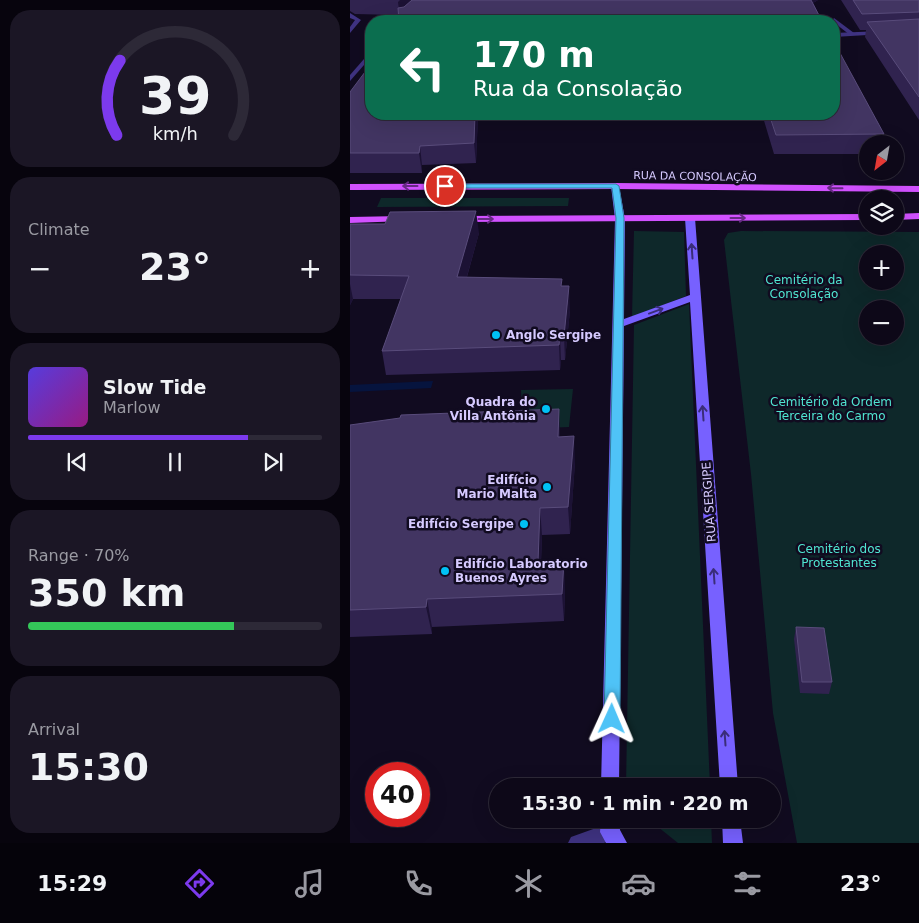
<!DOCTYPE html>
<html lang="en">
<head>
<meta charset="utf-8">
<style>
	body { margin:0; font-family:"DejaVu Sans",sans-serif; background:#1b1625; color:#f1f3f6; height:100vh; display:flex; flex-direction:column; font-size:19px; white-space:nowrap }
	* { box-sizing:border-box; margin:0 }
	p { font-size:16px; color:#9a9aa2 }
	.icon { flex:none; width:28px; height:28px; fill:none; stroke:currentColor; stroke-width:2; stroke-linecap:round; stroke-linejoin:round }
	.map { position:relative; flex:1; overflow:hidden }
	.side { display:flex; flex-direction:column; gap:10px; padding:10px; background:#07040d; width:350px }
	.side>* { flex:none }
	.guide { position:absolute; left:15px; top:15px; width:475px; height:105px; border-radius:20px; box-shadow:0 5px 20px #0002,0 0 0 1px #2d2937; background:#0b6e4f; color:#fff; overflow:hidden }
	.needle { width:32px; rotate:211deg }
	.fabs { position:absolute; left:509px; top:135px; display:grid; gap:10px }
	.fabs a { display:grid; place-items:center; width:45px; height:45px; border-radius:50%; background:#0d0818; box-shadow:0 5px 20px #0002,0 0 0 1px #2d2937; font-size:25px }
	.speed { position:absolute; left:15px; top:762px; display:flex; gap:10px; font-size:25px; font-weight:700; text-align:center }
	.speed>* { display:grid; place-content:center; width:65px; height:65px; border-radius:50%; background:#0d0818; box-shadow:0 5px 20px #0002,0 0 0 1px #2d2937; line-height:1 }
	.speed .limit { border:8px solid #d22; background:#fff; color:#111 }
	.pin { position:absolute; display:grid; place-items:center; width:42px; height:42px; color:#fff; margin:-21px; border:2px solid #fff; border-radius:50%; box-shadow:0 1px 5px #0007 }
	.me { position:absolute; width:55px; margin:-28px; rotate:1deg; stroke-linejoin:round; filter:drop-shadow(0 0 4px #0008) }
	.turn { display:flex; align-items:center; gap:18px; height:105px; padding:0 25px; font-size:22px }
	.turn .icon { width:65px; height:65px; stroke-width:2.5 }
	.turn b { display:block; font-size:35px; line-height:42px }
	.big { font-size:38px; font-weight:800; line-height:1.1 }
	.side .tile { flex:1; display:flex; flex-direction:column; justify-content:center; gap:8px; min-width:0; padding:0 18px; border-radius:20px; background:#1b1625 }
	.side .dial { align-items:center; gap:0 }
	.dial svg { height:130px; overflow:visible; fill:none; stroke:#2d2937; stroke-width:7; stroke-linecap:round; text-anchor:middle }
	.dial text { fill:#f1f3f6; stroke:none }
	.song { display:flex; align-items:center; gap:15px }
	.cover { width:60px; height:60px; border-radius:8px; background:linear-gradient(135deg,hsl(250 70% 55%),hsl(310 70% 35%)) }
	.played { height:5px; border-radius:2px; background:linear-gradient(90deg,#7c3aed 75%,#2d2937 75%) }
	.keys { display:flex; justify-content:space-around; direction:ltr }
	.heat { display:flex; justify-content:space-between; align-items:center; font-size:28px; direction:ltr }
	.charge { height:8px; border-radius:4px; background:linear-gradient(90deg,#34c759 70%,#2d2937 0) }
	.trip { position:absolute; left:139px; top:778px; width:292px; height:50px; border-radius:25px; background:#0d0818; box-shadow:0 5px 20px #0002,0 0 0 1px #2d2937; font-weight:800; line-height:50px; text-align:center }
	.tabs { display:flex; height:80px; justify-content:space-around; align-items:center; background:#05030a; color:#9a9aa2 }
	.tabs .icon { width:35px; height:35px }
	.tabs .on { color:#7c3aed }
	.tabs b { font-size:22px; color:#f1f3f6 }
	main { display:flex; flex:1; min-height:0 }
	.map>svg:first-child { display:block }
	.green { fill:#0e282a; fill-rule:evenodd }
	.water { fill:#06143e }
	.lines { fill:none; stroke-linecap:round; stroke-linejoin:round }
	.lane { fill:#3f3382; fill-rule:evenodd }
	.street { fill:#3f3382; fill-rule:evenodd }
	.secondary { fill:#7761ff; fill-rule:evenodd }
	.primary { fill:#d151ff; fill-rule:evenodd }
	.wall { fill:#30234f }
	.shaded-wall { fill:#1c1234 }
	.building { fill:#423562; stroke:#594c7b }
	.oneway { stroke:#672a84 }
	.oneway2 { stroke:#3a2d79 }
	.route { fill:#4fc3f7; stroke:#337fa1 }
	.poi-dot { fill:#00c1f5; stroke:#110b20; stroke-width:2 }
	.labels { text-anchor:middle; stroke-width:5; stroke-linejoin:round; paint-order:stroke }
	.far-street-label { font-size:11px; fill:#d6caff; stroke:#110b20 }
	.park-label { font-size:12px; fill:#50e5d1; stroke:#110b20 }
	.poi-label { font-size:12px; font-weight:bold; fill:#d6caff; stroke:#110b20; text-anchor:end }
	.street-label { font-size:12px; fill:#d6caff; stroke:#110b20 }
</style>
</head>
<body>
<main>
<section class="side">
<div class="tile dial"><svg viewBox="0 0 100 80">
<path d="M14 69A42 42 0 1 1 86 69"/>
<path d="M14 69A42 42 0 0 1 16 23" stroke="#7c3aed"/>
<text x="50" y="56" font-size="32" font-weight="700">39</text>
<text x="50" y="72" font-size="11">km/h</text>
</svg></div>
<div class="tile"><p>Climate</p>
<div class="heat"><a>−</a><b class="big">23°</b><a>+</a></div>
</div>
<div class="tile">
<div class="song"><i class="cover"></i><div><b>Slow Tide</b><p>Marlow</p></div></div>
<div class="played"></div>
<div class="keys"><svg class="icon" aria-label="previous" viewBox="0 0 24 24"><path d="M18 5L8 12l10 7zM5 5v14"/></svg><svg class="icon" aria-label="pause" viewBox="0 0 24 24"><path d="M8 5v14M16 5v14"/></svg><svg class="icon" aria-label="next" viewBox="0 0 24 24"><path d="M6 5l10 7-10 7zM19 5v14"/></svg></div>
</div>
<div class="tile"><p>Range · 70%</p><b class="big">350 km</b><div class="charge"></div></div>
<div class="tile"><p>Arrival</p><b class="big">15:30</b></div>
</section>
<div class="map">
<svg width="569" height="843" viewBox="0 0 569 843">
	<rect width="100%" height="100%" fill="#110b20"/>
	<path class="green" d="M31,198H219L218,206L27,207Z
		M284,231L334,232L336,296L282,317Z
		M391,231L569,232V843H447L423,713L401,474L374,240L378,233ZM518,254H545V281H518ZM518,309H545V336H518Z
		M339,304L360,786H276L284,325Z
		M223,389L219,427L173,429L171,390Z
		M298,819H361L362,843H328Z"/>
	<path class="water" d="M83,381L81,388L0,392V385Z"/>
	<g class="lines">
		<path class="lane" d="M0,13L11,20L0,33V27L5,20L0,18Z
			M484,18L504,33V35H500L482,21Z"/>
		<path class="street" d="M532,31L534,34L484,37V33Z
			M21,51V57L0,81V75Z
			M260,823L267,826L270,832L267,838L254,843H218L221,837Z"/>
		<path class="secondary" d="M265,183L269,186L275,219L274,319L340,295L335,218L340,215L345,218L388,786H370L340,302L274,326L269,786H251L265,219L261,186Z
			M251,819H269L270,830L277,843H256L250,832Z
			M372,819H390L393,843H373Z"/>
		<path class="primary" d="M265,183L569,186V192L265,189L0,190V184Z
			M569,213V219L545,220V214Z
			M518,214V220L110,222L105,219L110,216Z
			M52,216L57,219L55,221L0,223V217Z"/>
	</g>
	<path class="wall" d="M0,0H468L463,3L472,21H49L48,15L5,14L0,11Z
		M491,0H569V120L515,37L516,30H510Z
		M0,92L21,114H128L126,163L72,165V173H0Z
		M412,114H484L534,134L532,144H518V154H424Z
		M0,224L129,233L117,277L212,286L220,310L215,360H211L210,370L36,375L32,351L51,299H3L0,305Z
		M0,425L210,437L225,462L220,534L192,535L191,562L215,588L214,621L82,627V634L0,637Z
		M446,627L482,682L479,694L450,693L444,639Z"/>
	<path class="shaded-wall" d="M50,0H68L50,18L48,2Z
		M456,0H468L455,8Z
		M125,114H128L126,163L124,143Z
		M70,146L72,165V173L69,153Z
		M126,211L129,233L110,301L107,277Z
		M0,284L3,299L0,305Z
		M219,286L220,310L215,360L214,336Z
		M210,336L211,360L210,370L209,345Z
		M209,409L210,434L209,463L208,437Z
		M224,436L225,462L220,534L218,507Z
		M190,508L192,535L190,589L188,562Z
		M214,561L215,588L214,621L212,594Z
		M77,599L82,627V634L76,607Z"/>
	<path class="building" d="M62,0H461L472,21H292L293,18L236,16L233,21H49L48,8L54,7Z
		M503,0H569V12L512,14Z
		M569,19V97L517,22Z
		M484,42L534,134L426,135L419,114H484Z
		M21,64V114H125L124,143L70,146L69,153H0V92Z
		M126,211L107,277L212,279L211,286H219L214,336H210L209,345L32,351L59,276L0,275V224H35L40,212Z
		M209,409L208,437L224,436L218,507L190,508L188,562L214,561L212,594L77,599L76,607L0,610V425L50,418L51,415Z
		M446,627L474,628L482,682H452Z"/>
	<defs><path id="oneway-shaft" d="M-6 0H5M1.5-3L5.5 0L1.5 3" fill="none" stroke-width="1.6" stroke-linecap="round" stroke-linejoin="round" transform="scale(1.25)"/></defs>
	<g class="oneway">
		<use href="#oneway-shaft" transform="translate(60 186) rotate(180)"/>
		<use href="#oneway-shaft" transform="translate(485 188) rotate(-179)"/>
		<use href="#oneway-shaft" transform="translate(388 218)"/>
		<use href="#oneway-shaft" transform="translate(136 219)"/>
	</g>
	<g class="oneway2">
		<use href="#oneway-shaft" transform="translate(342 251) rotate(-94)"/>
		<use href="#oneway-shaft" transform="translate(306 311) rotate(-20)"/>
		<use href="#oneway-shaft" transform="translate(353 413) rotate(-94)"/>
		<use href="#oneway-shaft" transform="translate(364 576) rotate(-94)"/>
		<use href="#oneway-shaft" transform="translate(375 738) rotate(-94)"/>
	</g>
	<path class="route" d="M93,184H266L269,186L274,218L270,719L267,724L262,726L256,724L254,719L266,218L262,188H95L91,186Z"/>
	<g class="poi-dot">
		<circle cx="146" cy="335" r="5"/>
		<circle cx="196" cy="409" r="5"/>
		<circle cx="197" cy="487" r="5"/>
		<circle cx="174" cy="524" r="5"/>
		<circle cx="95" cy="571" r="5"/>
	</g>
	<g class="labels">
		<g class="far-street-label">
			<text transform="translate(345 176) rotate(1)" y="4">RUA DA CONSOLAÇÃO</text>
		</g>
		<g class="park-label">
			<text x="454" y="284">Cemitério da<tspan x="454" dy="14">Consolação</tspan></text>
			<text x="481" y="406">Cemitério da Ordem<tspan x="481" dy="14">Terceira do Carmo</tspan></text>
			<text x="489" y="553">Cemitério dos<tspan x="489" dy="14">Protestantes</tspan></text>
		</g>
		<g class="poi-label">
			<text x="156" y="339" text-anchor="start">Anglo Sergipe</text>
			<text x="186" y="406">Quadra do<tspan x="186" dy="14">Villa Antônia</tspan></text>
			<text x="187" y="484">Edifício<tspan x="187" dy="14">Mario Malta</tspan></text>
			<text x="164" y="528">Edifício Sergipe</text>
			<text x="105" y="568" text-anchor="start">Edifício Laboratorio<tspan x="105" dy="14">Buenos Ayres</tspan></text>
		</g>
		<g class="street-label">
			<text transform="translate(359 502) rotate(-94)" y="4">RUA SERGIPE</text>
		</g>
	</g>
</svg>
<div class="fabs">
<a><svg class="needle" viewBox="-14 -14 28 28"><path d="M0-13l5 13h-10z" fill="#e53935"/><path d="M0 13l5-13h-10z" fill="#9a9aa2"/></svg></a>
<a><svg class="icon" aria-label="layers" viewBox="0 0 24 24"><path d="M12 4l9 5-9 5-9-5zM3 14l9 5 9-5"/></svg></a>
<a>+</a>
<a>−</a>
</div>
<div class="speed"><div class="limit">40</div></div>
<div class="pin" style="left:95px;top:186px;background:#d93025"><svg class="icon" aria-label="arrive" viewBox="0 0 24 24"><path d="M6 21V4h12l-3 4 3 4H6"/></svg></div>
<svg class="me" style="left:262px;top:719px" viewBox="-20 -20 40 40"><path d="M0-17L14 15 0 8-14 15z" fill="#4fc3f7" stroke="#fff" stroke-width="4"/></svg>
<div class="trip">15:30 · 1 min · 220 m</div>
<div class="guide">
<div class="turn"><svg class="icon" aria-label="left" viewBox="0 0 24 24"><path d="M17 20v-9H6M10 6l-5 5 5 5"/></svg><div><b>170 m</b>Rua da Consolação</div></div>
</div>
</div>
</main>
<nav class="tabs">
<b>15:29</b>
<svg class="icon on" aria-label="directions" viewBox="0 0 24 24"><path d="M12 3l9 9-9 9-9-9zM9 14v-3h6M13 9l2 2-2 2"/></svg>
<svg class="icon" aria-label="music" viewBox="0 0 24 24"><path d="M9 18V5l10-2v13"/><circle cx="6" cy="18" r="3"/><circle cx="16" cy="16" r="3"/></svg>
<svg class="icon" aria-label="phone" viewBox="0 0 24 24"><path d="M5 4h4l2 5-3 2q2 4 5 5l2-3 5 2v4C11 20 4 13 5 4z"/></svg>
<svg class="icon" aria-label="climate" viewBox="0 0 24 24"><path d="M12 3v18M4 7l16 10M4 17L20 7"/></svg>
<svg class="icon" aria-label="car" viewBox="0 0 24 24"><path d="M5 17H2v-5l4-1 3-4h7l3 4 3 1v5h-3M9 17h6M6 11h13"/><circle cx="7" cy="17" r="2"/><circle cx="17" cy="17" r="2"/></svg>
<svg class="icon" aria-label="filters" viewBox="0 0 24 24"><path d="M4 7h16M4 17h16"/><circle cx="9" cy="7" r="2"/><circle cx="15" cy="17" r="2"/></svg>
<b>23°</b>
</nav>
</body>
</html>
